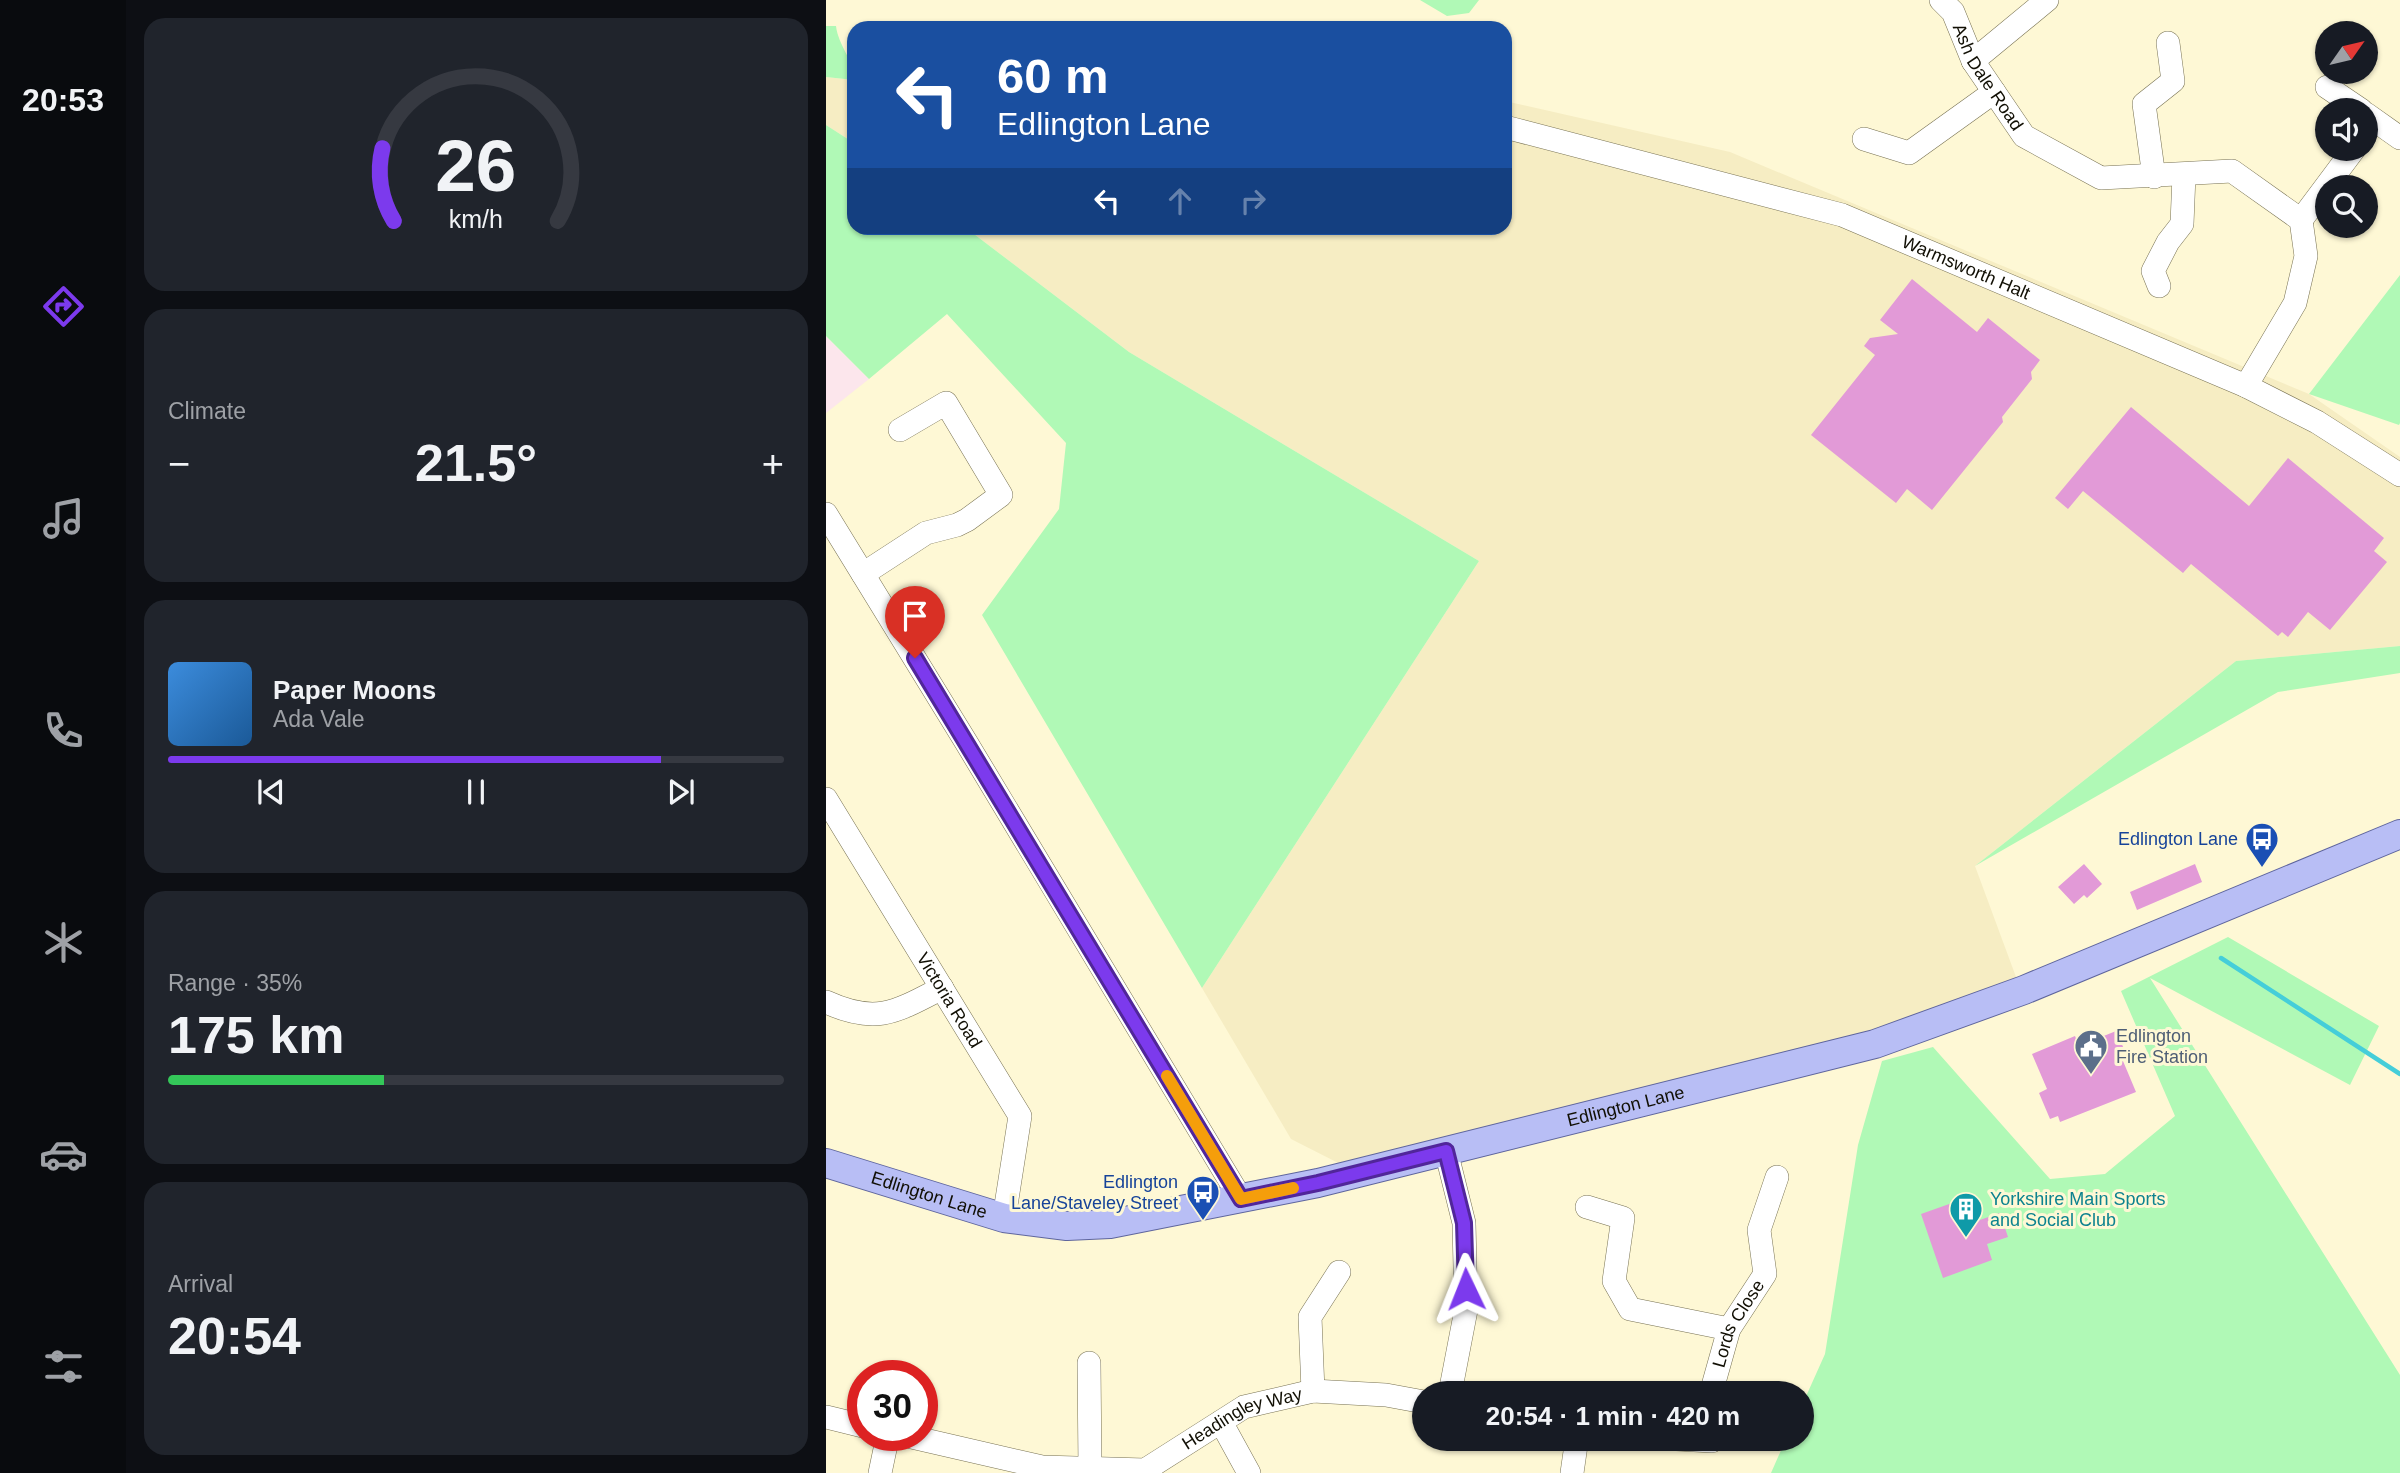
<!DOCTYPE html>
<html lang="en">
<head>
<meta charset="utf-8">
<style>
	body { margin:0; font-family:Helvetica,sans-serif; background:#20242c; color:#f1f3f6; height:100vh; display:flex; flex-direction:column; font-size:26px; white-space:nowrap }
	* { box-sizing:border-box; margin:0 }
	p { font-size:23px; color:#9ea1a6 }
	.icon { flex:none; width:38px; height:38px; fill:none; stroke:currentColor; stroke-width:2; stroke-linecap:round; stroke-linejoin:round }
	.map { position:relative; flex:1; overflow:hidden }
	.side { display:flex; flex-direction:column; gap:18px; padding:18px; background:#0d0f14; width:700px }
	.side>* { flex:none }
	.banner { position:absolute; left:21px; top:21px; width:665px; height:214px; border-radius:21px; box-shadow:0 2px 5px #0004; background:#1a4fa0; color:#fff; overflow:hidden }
	.needle { width:46px; rotate:56deg }
	.buttons { position:absolute; left:1489px; top:21px; display:grid; gap:14px }
	.buttons a { display:grid; place-items:center; width:63px; height:63px; border-radius:50%; background:#171b24; box-shadow:0 2px 5px #0004; font-size:35px }
	.speed { position:absolute; left:21px; top:1360px; display:flex; gap:14px; font-size:35px; font-weight:700; text-align:center }
	.speed>* { display:grid; place-content:center; width:91px; height:91px; border-radius:50%; background:#171b24; box-shadow:0 2px 5px #0004; line-height:1 }
	.speed .limit { border:10px solid #d22; background:#fff; color:#111 }
	.pin { position:absolute; display:grid; place-items:center; width:60px; height:60px; color:#fff; margin:-72px -30px; border-radius:50% 50% 50% 0; rotate:-45deg; box-shadow:0 0 7px #0007 }
	.pin .icon { rotate:45deg }
	.me { position:absolute; width:77px; margin:-38px; rotate:358deg; stroke-linejoin:round; filter:drop-shadow(0 0 5px #0008) }
	.turn { display:flex; align-items:center; gap:24px; height:147px; padding:0 35px; font-size:32px }
	.turn .icon { width:91px; height:91px; stroke-width:2.5 }
	.turn b { display:block; font-size:49px; line-height:60px }
	.lanes { display:flex; align-items:center; height:66px; padding:0 35px; background:#0003; justify-content:center; gap:35px; direction:ltr }
	.lanes .off { opacity:.35 }
	.big { font-size:52px; font-weight:600; line-height:1.1 }
	.side .widget { flex:1; display:flex; flex-direction:column; justify-content:center; gap:10px; min-width:0; padding:0 24px; border-radius:21px; background:#20242c }
	.side .dial { align-items:center; gap:0 }
	.dial svg { height:182px; overflow:visible; fill:none; stroke:#363941; stroke-width:7; stroke-linecap:round; text-anchor:middle }
	.dial text { fill:#f1f3f6; stroke:none }
	.song { display:flex; align-items:center; gap:21px }
	.cover { width:84px; height:84px; border-radius:10px; background:linear-gradient(135deg,hsl(210 70% 55%),hsl(210 70% 35%)) }
	.played { height:7px; border-radius:4px; background:linear-gradient(90deg,#7c3aed 80%,#363941 80%) }
	.keys { display:flex; justify-content:space-around; direction:ltr }
	.heat { display:flex; justify-content:space-between; align-items:center; font-size:38px; direction:ltr }
	.charge { height:10px; border-radius:5px; background:linear-gradient(90deg,#34c759 35%,#363941 0) }
	.trip { position:absolute; left:586px; top:1381px; width:402px; height:70px; border-radius:35px; background:#171b24; box-shadow:0 2px 5px #0004; font-weight:600; line-height:70px; text-align:center }
	main { display:flex; flex:1; min-height:0 }
	.menu { display:flex; flex-direction:column; width:126px; justify-content:space-around; align-items:center; background:#090b0e; color:#9ea1a6 }
	.menu .icon { width:49px; height:49px }
	.menu .current { color:#7c3aed }
	.menu b { font-size:32px; color:#f1f3f6 }
	.map>svg:first-child { display:block }
	.built { fill:#f6edc3 }
	.education { fill:#fce6ec }
	.green { fill:#b0f9b6 }
	.lines { fill:none; stroke-linecap:round; stroke-linejoin:round }
	.stream { stroke:#45ced9; stroke-width:4.5 }
	.building { fill:#e29ad7 }
	.minor-casing { stroke:#787253; stroke-width:24 }
	.major-casing { stroke:#5e659d; stroke-width:30 }
	.minor { stroke:#fff; stroke-width:23 }
	.major { stroke:#b8bef5; stroke-width:28 }
	.route-casing { stroke:#51269a; stroke-width:18 }
	.route { stroke:#7c3aed; stroke-width:12 }
	.slow { stroke:#f59e0b; stroke-width:12 }
	.labels { text-anchor:middle; stroke-width:6; stroke-linejoin:round; paint-order:stroke }
	.street-label { font-size:18px; fill:#110f04; stroke:#fef8d5 }
	.transit-label { font-size:18px; fill:#164399; stroke:#fef8d5; text-anchor:end }
	.service-label { font-size:18px; fill:#4e5e75; stroke:#fef8d5; text-anchor:start }
	.culture-label { font-size:18px; fill:#0d838f; stroke:#fef8d5; text-anchor:start }
</style>
</head>
<body>
<main>
<nav class="menu">
<b>20:53</b>
<svg class="icon current" aria-label="directions" viewBox="0 0 24 24"><path d="M12 3l9 9-9 9-9-9zM9 14v-3h6M13 9l2 2-2 2"/></svg>
<svg class="icon" aria-label="music" viewBox="0 0 24 24"><path d="M9 18V5l10-2v13"/><circle cx="6" cy="18" r="3"/><circle cx="16" cy="16" r="3"/></svg>
<svg class="icon" aria-label="phone" viewBox="0 0 24 24"><path d="M5 4h4l2 5-3 2q2 4 5 5l2-3 5 2v4C11 20 4 13 5 4z"/></svg>
<svg class="icon" aria-label="climate" viewBox="0 0 24 24"><path d="M12 3v18M4 7l16 10M4 17L20 7"/></svg>
<svg class="icon" aria-label="car" viewBox="0 0 24 24"><path d="M5 17H2v-5l4-1 3-4h7l3 4 3 1v5h-3M9 17h6M6 11h13"/><circle cx="7" cy="17" r="2"/><circle cx="17" cy="17" r="2"/></svg>
<svg class="icon" aria-label="filters" viewBox="0 0 24 24"><path d="M4 7h16M4 17h16"/><circle cx="9" cy="7" r="2"/><circle cx="15" cy="17" r="2"/></svg>
</nav>
<section class="side">
<div class="widget dial"><svg viewBox="0 0 100 80">
<path d="M14 69A42 42 0 1 1 86 69"/>
<path d="M14 69A42 42 0 0 1 9 37" stroke="#7c3aed"/>
<text x="50" y="56" font-size="32" font-weight="700">26</text>
<text x="50" y="72" font-size="11">km/h</text>
</svg></div>
<div class="widget"><p>Climate</p>
<div class="heat"><a>−</a><b class="big">21.5°</b><a>+</a></div>
</div>
<div class="widget">
<div class="song"><i class="cover"></i><div><b>Paper Moons</b><p>Ada Vale</p></div></div>
<div class="played"></div>
<div class="keys"><svg class="icon" aria-label="previous" viewBox="0 0 24 24"><path d="M18 5L8 12l10 7zM5 5v14"/></svg><svg class="icon" aria-label="pause" viewBox="0 0 24 24"><path d="M8 5v14M16 5v14"/></svg><svg class="icon" aria-label="next" viewBox="0 0 24 24"><path d="M6 5l10 7-10 7zM19 5v14"/></svg></div>
</div>
<div class="widget"><p>Range · 35%</p><b class="big">175 km</b><div class="charge"></div></div>
<div class="widget"><p>Arrival</p><b class="big">20:54</b></div>
</section>
<div class="map">
<svg width="1574" height="1473" viewBox="0 0 1574 1473">
	<rect width="100%" height="100%" fill="#fef8d5"/>
	<path class="built" d="M0,77L28,80V143L0,125Z
		M679,101L904,152L1483,394L1574,457V646L1410,661L1149,866L1190,977L1198,990L532,1173L465,1139L376,988L653,561L303,352L140,228H679Z"/>
	<path class="education" d="M0,336L43,379L0,413Z"/>
	<path class="green" d="M594,0H653L643,13L621,16Z
		M0,26H10C12,45 28,60 28,80L0,77Z
		M0,125L28,143V228H140L303,352L653,561L376,988L156,615L233,509L240,443L121,314L43,379L0,336Z
		M1574,275V423L1573,425L1483,394Z
		M1574,646V673L1452,692L1149,866L1410,661Z
		M1402,937L1553,1026L1524,1085L1324,978L1574,1375V1473H945L960,1439L976,1438L977,1403L999,1354L1032,1145L1056,1061L1107,1047L1224,1179L1279,1174L1349,1116L1295,991Z"/>
	<g class="lines">
		<path class="stream" d="M1395,958L1574,1074"/>
	</g>
	<path class="building" d="M1086,279L1151,332L1162,318L1214,360L1205,372L1206,379L1176,417L1177,422L1106,510L1081,489L1070,503L985,435L1049,355L1038,346L1044,338L1072,334L1054,320Z
		M1305,407L1423,506L1462,458L1558,538L1548,551L1561,562L1504,630L1482,612L1462,637L1456,632L1452,636L1365,564L1357,573L1257,491L1242,509L1229,498Z
		M1258,864L1276,884L1261,898L1258,895L1248,904L1232,887Z
		M1369,864L1376,882L1311,910L1304,892Z
		M1290,1031L1302,1058L1297,1061L1310,1092L1234,1122L1232,1116L1224,1119L1213,1093L1221,1089L1206,1054L1249,1036L1253,1046Z
		M1143,1197L1151,1221L1174,1213L1182,1237L1161,1244L1166,1260L1117,1278L1095,1214Z"/>
	<g class="lines">
		<defs>
			<g id="minor">
				<path id="s1" d="M1115,0L1127,12L1147,61L1198,136L1275,178L1406,171L1475,220L1480,256L1469,303L1420,386"/>
				<path d="M1147,61L1221,0"/>
				<path d="M1501,87L1535,110"/>
				<path d="M1540,114L1574,138"/>
				<path id="s2" d="M679,127L1016,215L1420,386L1491,422L1574,475"/>
				<path d="M1038,139L1083,153L1168,92"/>
				<path d="M1328,177L1318,104L1347,81L1342,43"/>
				<path d="M1475,220L1528,149"/>
				<path d="M1333,286L1327,271L1342,242L1356,224L1358,175"/>
				<path d="M0,514L140,742L415,1199"/>
				<path d="M37,574L100,533L131,525L141,520L175,495L120,403L74,430"/>
				<path id="s3" d="M0,799L194,1116L178,1218"/>
				<path d="M0,1002C50,1025 70,1012 116,988"/>
				<path d="M620,1151L638,1223L640,1310L624,1393"/>
				<path d="M761,1207L797,1218L788,1281L804,1309L903,1329"/>
				<path d="M263,1363L264,1469"/>
				<path d="M487,1391L484,1317L513,1272"/>
				<path id="s4" d="M885,1393L903,1329L939,1274L933,1230L951,1177"/>
				<path d="M0,1417L37,1426"/>
				<path d="M395,1422L423,1473"/>
				<path id="s5" d="M77,1435L216,1467L319,1470L418,1407L487,1391L560,1395L598,1402"/>
				<path d="M833,1438L886,1441"/>
				<path d="M54,1473L62,1435"/>
				<path d="M746,1473L751,1438"/>
			</g>
			<g id="major">
				<path id="s6" d="M0,1163L178,1218L241,1226L284,1224L492,1183L1049,1044L1198,990L1574,834"/>
			</g>
		</defs>
		<use href="#minor" class="minor-casing"/>
		<use href="#major" class="major-casing"/>
		<use href="#minor" class="minor"/>
		<use href="#major" class="major"/>
	</g>
	<g class="lines">
		<defs>
			<path id="route" d="M89,658L415,1199L492,1183L620,1151L638,1223L640,1289"/>
		</defs>
		<use href="#route" class="route-casing"/>
		<use href="#route" class="route"/>
		<path class="slow" d="M341,1076L415,1199L467,1188"/>
	</g>
	<defs>
		<symbol id="bus-pin" viewBox="-11 -11 22 30"><path d="M0 17L-7.5 6A9.5 9.5 0 1 1 7.5 6Z" fill="#1a4fb4" stroke="#fef8d5"/><path d="M-5-6H5V4H4V6H2V4H-2V6H-4V4H-5ZM-3.5-4V0h7V-4ZM-3.5 1.2v1.5H-2V1.2ZM2 1.2v1.5H3.5V1.2Z" fill="#fff"/></symbol>
		<symbol id="civic-pin" viewBox="-11 -11 22 30"><path d="M0 17L-7.5 6A9.5 9.5 0 1 1 7.5 6Z" fill="#5c6f8a" stroke="#fef8d5"/><path d="M-.6-6.5H3V-4.5H.6V-3L4-1V1h2V6H-6V1h2V-1L-.6-3ZM-1.2 2.5V6h2.4V2.5Z" fill="#fff"/></symbol>
		<symbol id="building-pin" viewBox="-11 -11 22 30"><path d="M0 17L-7.5 6A9.5 9.5 0 1 1 7.5 6Z" fill="#0f9aa8" stroke="#fef8d5"/><path d="M-4-6H4V6H1V3H-1V6H-4ZM-2.5-4.3h1.7v1.8h-1.7ZM.8-4.3h1.7v1.8H.8ZM-2.5-1h1.7V.8h-1.7ZM.8-1h1.7V.8H.8Z" fill="#fff"/></symbol>
	</defs>
	<g fill-rule="evenodd">
		<use href="#bus-pin" x="1417" y="820" width="38" height="52"/>
		<use href="#civic-pin" x="1246" y="1027" width="38" height="52"/>
		<use href="#bus-pin" x="358" y="1173" width="38" height="52"/>
		<use href="#building-pin" x="1121" y="1190" width="38" height="52"/>
	</g>
	<g class="labels">
		<g class="street-label">
			<text dy="6" stroke="none"><textPath href="#s1" startOffset="91">Ash Dale Road</textPath></text>
			<text dy="6" stroke="none"><textPath href="#s2" startOffset="483">Warmsworth Halt</textPath></text>
			<text dy="6" stroke="none"><textPath href="#s3" startOffset="236">Victoria Road</textPath></text>
			<text dy="6" stroke="none"><textPath href="#s6" startOffset="822">Edlington Lane</textPath></text>
			<text dy="6" stroke="none"><textPath href="#s6" startOffset="108">Edlington Lane</textPath></text>
			<text dy="6" stroke="none"><textPath href="#s4" startOffset="75">Lords Close</textPath></text>
			<text dy="6" stroke="none"><textPath href="#s5" startOffset="357">Headingley Way</textPath></text>
		</g>
		<g class="transit-label">
			<text x="1412" y="845">Edlington Lane</text>
			<text x="352" y="1188">Edlington<tspan x="352" dy="21">Lane/Staveley Street</tspan></text>
		</g>
		<g class="service-label">
			<text x="1290" y="1042">Edlington<tspan x="1290" dy="21">Fire Station</tspan></text>
		</g>
		<g class="culture-label">
			<text x="1164" y="1205">Yorkshire Main Sports<tspan x="1164" dy="21">and Social Club</tspan></text>
		</g>
	</g>
</svg>
<div class="buttons">
<a><svg class="needle" viewBox="-14 -14 28 28"><path d="M0-13l5 13h-10z" fill="#e53935"/><path d="M0 13l5-13h-10z" fill="#9ea1a6"/></svg></a>
<a><svg class="icon" aria-label="sound" viewBox="0 0 24 24"><path d="M4 9h4l5-4v14l-5-4H4zM17 9q2 3 0 6"/></svg></a>
<a><svg class="icon" aria-label="search" viewBox="0 0 24 24"><circle cx="10" cy="10" r="6"/><path d="M15 15l6 6"/></svg></a>
</div>
<div class="speed"><div class="limit">30</div></div>
<div class="pin" style="left:89px;top:658px;background:#d93025"><svg class="icon" aria-label="arrive" viewBox="0 0 24 24"><path d="M6 21V4h12l-3 4 3 4H6"/></svg></div>
<svg class="me" style="left:640px;top:1289px" viewBox="-20 -20 40 40"><path d="M0-17L14 15 0 8-14 15z" fill="#7c3aed" stroke="#fff" stroke-width="4"/></svg>
<div class="trip">20:54 · 1 min · 420 m</div>
<div class="banner">
<div class="turn"><svg class="icon" aria-label="left" viewBox="0 0 24 24"><path d="M17 20v-9H6M10 6l-5 5 5 5"/></svg><div><b>60 m</b>Edlington Lane</div></div>
<div class="lanes"><svg class="icon" aria-label="left" viewBox="0 0 24 24"><path d="M17 20v-9H6M10 6l-5 5 5 5"/></svg><svg class="icon off" aria-label="ahead" viewBox="0 0 24 24"><path d="M12 20V5M6 11l6-6 6 6"/></svg><svg class="icon off" aria-label="right" viewBox="0 0 24 24"><path d="M7 20v-9h11M14 6l5 5-5 5"/></svg></div>
</div>
</div>
</main>
</body>
</html>
